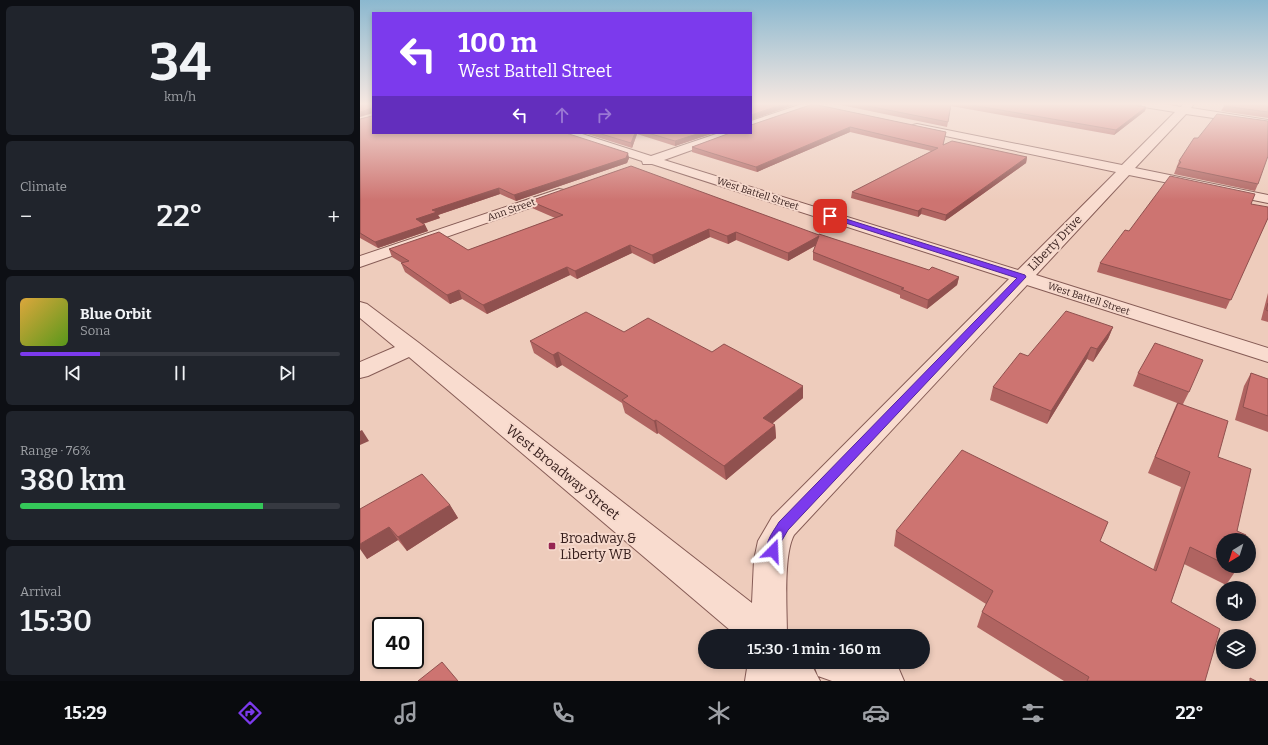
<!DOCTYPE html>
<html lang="en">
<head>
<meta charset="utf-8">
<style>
	body { margin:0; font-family:Bitter,serif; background:#20242c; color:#f1f3f6; height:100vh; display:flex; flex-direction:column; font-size:15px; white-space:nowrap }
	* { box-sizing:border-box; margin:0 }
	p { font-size:13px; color:#9ea1a6 }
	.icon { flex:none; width:22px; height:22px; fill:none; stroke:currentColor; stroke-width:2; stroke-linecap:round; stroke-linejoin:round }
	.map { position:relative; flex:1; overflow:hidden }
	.drawer { display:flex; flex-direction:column; gap:6px; padding:6px; background:#0d0f14; width:360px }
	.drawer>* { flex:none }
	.top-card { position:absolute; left:12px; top:12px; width:380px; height:122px; border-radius:0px; box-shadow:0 2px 6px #0003; background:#7c3aed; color:#fff; overflow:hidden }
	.needle { width:26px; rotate:218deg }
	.fabs { position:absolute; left:856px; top:533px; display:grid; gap:8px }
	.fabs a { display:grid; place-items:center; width:40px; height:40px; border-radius:50%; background:#171b24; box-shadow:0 2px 6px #0003; font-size:20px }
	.speed { position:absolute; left:12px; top:617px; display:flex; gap:8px; font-size:20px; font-weight:700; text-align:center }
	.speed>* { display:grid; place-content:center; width:52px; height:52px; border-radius:50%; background:#171b24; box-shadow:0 2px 6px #0003; line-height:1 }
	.speed .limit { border:2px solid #111; border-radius:6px; background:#fff; color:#111 }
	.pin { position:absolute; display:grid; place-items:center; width:34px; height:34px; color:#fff; margin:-17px; border-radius:8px; box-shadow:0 2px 6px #0006 }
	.me { position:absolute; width:44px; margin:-22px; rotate:21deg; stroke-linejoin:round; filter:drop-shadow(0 0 3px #0008) }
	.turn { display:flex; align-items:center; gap:14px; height:84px; padding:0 20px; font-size:18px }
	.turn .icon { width:52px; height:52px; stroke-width:2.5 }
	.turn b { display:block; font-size:28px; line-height:34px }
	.lanes { display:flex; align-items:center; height:38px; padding:0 20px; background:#0003; justify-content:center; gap:20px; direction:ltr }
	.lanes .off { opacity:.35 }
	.big { font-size:30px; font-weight:600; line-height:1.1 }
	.drawer .tile { flex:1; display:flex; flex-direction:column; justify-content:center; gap:6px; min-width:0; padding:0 14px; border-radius:6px; background:#20242c }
	.drawer .dial { align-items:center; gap:0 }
	.dial b { font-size:52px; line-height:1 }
	.song { display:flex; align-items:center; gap:12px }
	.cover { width:48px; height:48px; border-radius:6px; background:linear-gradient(135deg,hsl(40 70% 55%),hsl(90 70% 35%)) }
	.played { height:4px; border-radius:2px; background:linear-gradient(90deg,#7c3aed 25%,#363941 25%) }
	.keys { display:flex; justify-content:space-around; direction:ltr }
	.heat { display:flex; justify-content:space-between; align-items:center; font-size:22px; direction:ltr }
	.charge { height:6px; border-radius:3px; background:linear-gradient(90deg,#34c759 76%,#363941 0) }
	.trip { position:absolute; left:338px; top:629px; width:232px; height:40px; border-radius:20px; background:#171b24; box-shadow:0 2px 6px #0003; font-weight:600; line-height:40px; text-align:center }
	.dock { display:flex; height:64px; justify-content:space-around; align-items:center; background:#090b0e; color:#9ea1a6 }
	.dock .icon { width:28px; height:28px }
	.dock .current { color:#7c3aed }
	.dock b { font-size:18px; color:#f1f3f6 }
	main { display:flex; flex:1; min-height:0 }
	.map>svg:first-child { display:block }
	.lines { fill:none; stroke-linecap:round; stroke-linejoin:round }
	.minor-casing { stroke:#865c56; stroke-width:2 }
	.minor { fill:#f9dccf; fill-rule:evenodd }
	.wall { fill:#b06461 }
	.shaded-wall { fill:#90514f }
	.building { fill:#cd7471; stroke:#90514f }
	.route { fill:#7c3aed; stroke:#51269a }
	.poi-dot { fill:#962552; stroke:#f6d9cc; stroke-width:1.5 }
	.labels { text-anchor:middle; stroke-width:4; stroke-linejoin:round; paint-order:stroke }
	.far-street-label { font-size:10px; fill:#351d1b; stroke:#f6d9cc }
	.street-label { font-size:12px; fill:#351d1b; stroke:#f6d9cc }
	.near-street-label { font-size:14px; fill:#351d1b; stroke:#f6d9cc }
	.near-poi-label { font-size:14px; fill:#351d1b; stroke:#f6d9cc; text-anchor:start }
</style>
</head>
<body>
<main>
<section class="drawer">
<div class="tile dial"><b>34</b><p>km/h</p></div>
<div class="tile"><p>Climate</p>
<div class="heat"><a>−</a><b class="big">22°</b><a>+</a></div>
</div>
<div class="tile">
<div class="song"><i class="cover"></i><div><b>Blue Orbit</b><p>Sona</p></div></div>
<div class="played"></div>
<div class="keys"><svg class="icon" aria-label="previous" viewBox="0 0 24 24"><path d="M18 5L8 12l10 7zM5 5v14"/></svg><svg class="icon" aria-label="pause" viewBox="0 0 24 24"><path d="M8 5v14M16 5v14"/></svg><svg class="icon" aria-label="next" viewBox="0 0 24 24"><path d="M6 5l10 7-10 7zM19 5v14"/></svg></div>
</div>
<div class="tile"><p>Range · 76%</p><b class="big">380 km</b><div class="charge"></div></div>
<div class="tile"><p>Arrival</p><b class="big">15:30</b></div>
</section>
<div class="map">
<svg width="908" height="681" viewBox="0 0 908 681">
	<rect width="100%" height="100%" fill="#eeccbc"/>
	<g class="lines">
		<defs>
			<path id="minor" d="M442,104H457L456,106L391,128V121Z
				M779,104H805L821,107L823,104H834L831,108L908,120V126L826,114L775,168L908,195V203L769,175L676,275L908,348V362L667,285L434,535C423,555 427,611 427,636H377L49,357L8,376L0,378V362L35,347L0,318V302L7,304L59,343L392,603L394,560L398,541L412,517L649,279L292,164H283L282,161L203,135L201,133H219L291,156L359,133H376L374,135L304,160L658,270L756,172L557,130L553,129L551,127L553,125L557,124L762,165L815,112L784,107Z
				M199,189L204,190L206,193L204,196L0,267V256Z
				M388,662H450L460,681H385Z
				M453,662H525L538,667L544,681H472L458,676Z"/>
		</defs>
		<use href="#minor" class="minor-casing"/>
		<use href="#minor" class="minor"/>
	</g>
	<path class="wall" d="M0,104L269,158L267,163L156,201L140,194L78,215L80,218L63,224L65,225L68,231L18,248L0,238V119L12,116V113Z
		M453,104L586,132L583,145L667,157L666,163L585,221L561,214L558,217L491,198L492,192L571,151L490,132L397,172L332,152V147Z
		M476,104H767L786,107L785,111L754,135L591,106L587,127Z
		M908,104V118L861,111L864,106Z
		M224,133H354L315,146L277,134L272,148Z
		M819,161L898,184L895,191L814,174Z
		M170,201L459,235L569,270L599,277L597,285L567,309L540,298V295L453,260V252L455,246L428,261L376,240L368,244L350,237L294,264L272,253L217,279L210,275L127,314L102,299L90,304L45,272L41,263H42L32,257L29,249L108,250L195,218L172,208Z
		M891,204L908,218L866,309L737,272L740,263L769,231Z
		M908,293V322L901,320Z
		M753,327L748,339L733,362L727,359L687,424L630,400L633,387L668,356Z
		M264,332L443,398L412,424L415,425L416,438L366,480L298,433L297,434L265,413L262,403L202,365L197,368L174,353L170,341Z
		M778,373L829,392L823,404L858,457L863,540V566H878L877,569L866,585L824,564L811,602L845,681H704L617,627L622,612L626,604L534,546L536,531L740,541L793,570L821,487L788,473L811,417L817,403L773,386Z
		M891,373L908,379V432L875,420L884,386Z
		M90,505L98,518L47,551L38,540L7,559L0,509Z"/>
	<path class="shaded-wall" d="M424,104H437L391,120V115Z
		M786,107L785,111L754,135L756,130Z
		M12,108L13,113L0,117V112Z
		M490,127V132L397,172L396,167Z
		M275,133H277V134L272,148L271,143Z
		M340,133H354L315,146V141Z
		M268,153L269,158L267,163L156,201L154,195Z
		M667,157L666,163L585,221L586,215Z
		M139,188L140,194L78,215L80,218L59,225L56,219L72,210Z
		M562,208L561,214L558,217V211Z
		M65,225L68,231L18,248L15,242Z
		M349,229L350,237L294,264L292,255Z
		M376,232V240L368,244L367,236Z
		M459,236L458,244L428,261V253Z
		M270,245L272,253L217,279L215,271Z
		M207,267L210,275L127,314L123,305Z
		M599,277L597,285L567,309L568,300Z
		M99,290L102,299L90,304L87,295Z
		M753,327L748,339L733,362L737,349Z
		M731,347L727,359L687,424L691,411Z
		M198,352L202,365L197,368L193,355Z
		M443,386V398L403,431V418Z
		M296,420L298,433L297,434L294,421Z
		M415,425L416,438L366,480L364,466Z
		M2,430L9,441L0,445V431Z
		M90,505L98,518L47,551L38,537Z
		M29,527L38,540L7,559L0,549V544Z"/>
	<path class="building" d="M0,104H13V133H206L268,153L266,158L154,195L139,188L72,210L77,212L56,219L65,225L15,242L0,233V119L12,116V108L0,112Z
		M391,104H424L391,115Z
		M453,104L586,132L583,145L592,141L667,157L586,215L562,208L558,211L492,192L578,148L490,127L396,167L332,147L370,133H391V125Z
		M498,104H591L588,122Z
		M606,104H767L786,107L756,130Z
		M865,104H908V112L864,106Z
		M857,114L908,121V156L898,184L817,167L821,162L819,161L834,138H838Z
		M238,133H275L271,143Z
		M288,133H340L315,141Z
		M271,166L459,235V234L569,270L572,267L599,277L568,300L541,289L544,288L453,252L459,236L428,253L376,232L367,236L349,229L292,255L270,245L215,271L207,267L123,305L99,290L87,295L41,263L49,261L29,249L79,232L108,250L203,215L170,201Z
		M810,176L895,194L891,204L908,207V218L871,300L740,263L765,230L769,231Z
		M908,303V311L906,310Z
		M706,311L753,327L737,349L731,347L691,411L633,387L660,353L668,356Z
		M226,312L264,332L288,318L352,352L364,344L443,386L403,418L415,425L364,466L296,420L294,421L262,400L268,396L198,352L193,355L170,341Z
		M795,343L843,360L829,392L778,373Z
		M891,373L908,379V416L883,407Z
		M818,403L868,421L858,457L891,469L877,531L886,535L885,540H863V563L830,547L811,602L860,629L845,681H727L729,677L622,612L633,591L536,531L602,450L748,522L740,541L796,571L830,472L795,457Z
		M62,474L90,505L38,537L29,527L0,544V509Z
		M870,566H878L877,569Z
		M82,662L98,681H58Z
		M890,678L896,681H890Z"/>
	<linearGradient id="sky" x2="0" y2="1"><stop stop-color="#8bb8cf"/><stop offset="0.52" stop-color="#f7e8e1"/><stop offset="1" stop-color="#f7e8e1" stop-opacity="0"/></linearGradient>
	<rect width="908" height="200" fill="url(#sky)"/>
	<path class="route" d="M470,214L665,275L666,277L428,530L421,542L417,555L413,556L408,555C403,544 413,532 419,522L657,278L467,217L466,216Z"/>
	<rect class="poi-dot" x="188" y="542" width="8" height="8" rx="2"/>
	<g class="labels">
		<g class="far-street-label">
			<text transform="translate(398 193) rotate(18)" y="4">West Battell Street</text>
			<text transform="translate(151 209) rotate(-19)" y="4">Ann Street</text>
			<text transform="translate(729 298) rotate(18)" y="4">West Battell Street</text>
		</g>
		<g class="street-label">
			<text transform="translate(695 243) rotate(-46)" y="4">Liberty Drive</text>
		</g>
		<g class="near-street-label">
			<text transform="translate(203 472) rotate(39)" y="5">West Broadway Street</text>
		</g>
		<g class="near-poi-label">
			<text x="200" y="543">Broadway &amp;<tspan x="200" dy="16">Liberty WB</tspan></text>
		</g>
	</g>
</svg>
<div class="fabs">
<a><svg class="needle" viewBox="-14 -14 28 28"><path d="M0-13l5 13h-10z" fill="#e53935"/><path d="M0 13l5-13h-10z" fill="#9ea1a6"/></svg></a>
<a><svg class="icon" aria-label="sound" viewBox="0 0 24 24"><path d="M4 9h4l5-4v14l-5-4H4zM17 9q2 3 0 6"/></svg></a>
<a><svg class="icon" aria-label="layers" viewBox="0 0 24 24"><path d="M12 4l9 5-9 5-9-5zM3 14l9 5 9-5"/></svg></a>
</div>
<div class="speed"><div class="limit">40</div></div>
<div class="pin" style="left:470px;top:216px;background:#d93025"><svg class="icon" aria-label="arrive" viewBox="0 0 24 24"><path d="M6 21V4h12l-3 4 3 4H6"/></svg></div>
<svg class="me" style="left:413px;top:551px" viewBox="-20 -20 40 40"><path d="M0-17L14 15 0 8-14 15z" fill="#7c3aed" stroke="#fff" stroke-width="4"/></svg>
<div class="trip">15:30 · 1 min · 160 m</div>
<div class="top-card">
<div class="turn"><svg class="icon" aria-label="left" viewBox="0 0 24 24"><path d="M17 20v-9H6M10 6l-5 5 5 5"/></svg><div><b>100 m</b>West Battell Street</div></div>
<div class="lanes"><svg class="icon" aria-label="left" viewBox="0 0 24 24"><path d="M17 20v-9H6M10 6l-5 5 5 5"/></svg><svg class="icon off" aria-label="ahead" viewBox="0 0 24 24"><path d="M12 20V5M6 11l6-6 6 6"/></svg><svg class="icon off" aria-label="right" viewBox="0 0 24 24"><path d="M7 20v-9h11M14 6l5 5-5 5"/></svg></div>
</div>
</div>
</main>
<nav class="dock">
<b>15:29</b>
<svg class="icon current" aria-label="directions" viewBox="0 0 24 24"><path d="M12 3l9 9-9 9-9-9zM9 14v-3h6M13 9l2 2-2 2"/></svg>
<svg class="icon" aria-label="music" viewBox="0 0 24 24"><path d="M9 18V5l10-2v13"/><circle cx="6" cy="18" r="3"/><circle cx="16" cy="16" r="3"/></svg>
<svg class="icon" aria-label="phone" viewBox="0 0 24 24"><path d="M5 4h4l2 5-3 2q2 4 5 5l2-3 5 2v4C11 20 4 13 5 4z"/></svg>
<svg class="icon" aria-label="climate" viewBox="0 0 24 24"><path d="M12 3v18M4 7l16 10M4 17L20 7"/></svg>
<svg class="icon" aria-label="car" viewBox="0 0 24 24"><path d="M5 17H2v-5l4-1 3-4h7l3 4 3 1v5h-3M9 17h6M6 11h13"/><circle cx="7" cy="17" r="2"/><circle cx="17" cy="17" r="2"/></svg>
<svg class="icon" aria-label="filters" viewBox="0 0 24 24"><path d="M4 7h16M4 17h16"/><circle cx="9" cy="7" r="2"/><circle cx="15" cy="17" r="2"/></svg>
<b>22°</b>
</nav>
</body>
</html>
